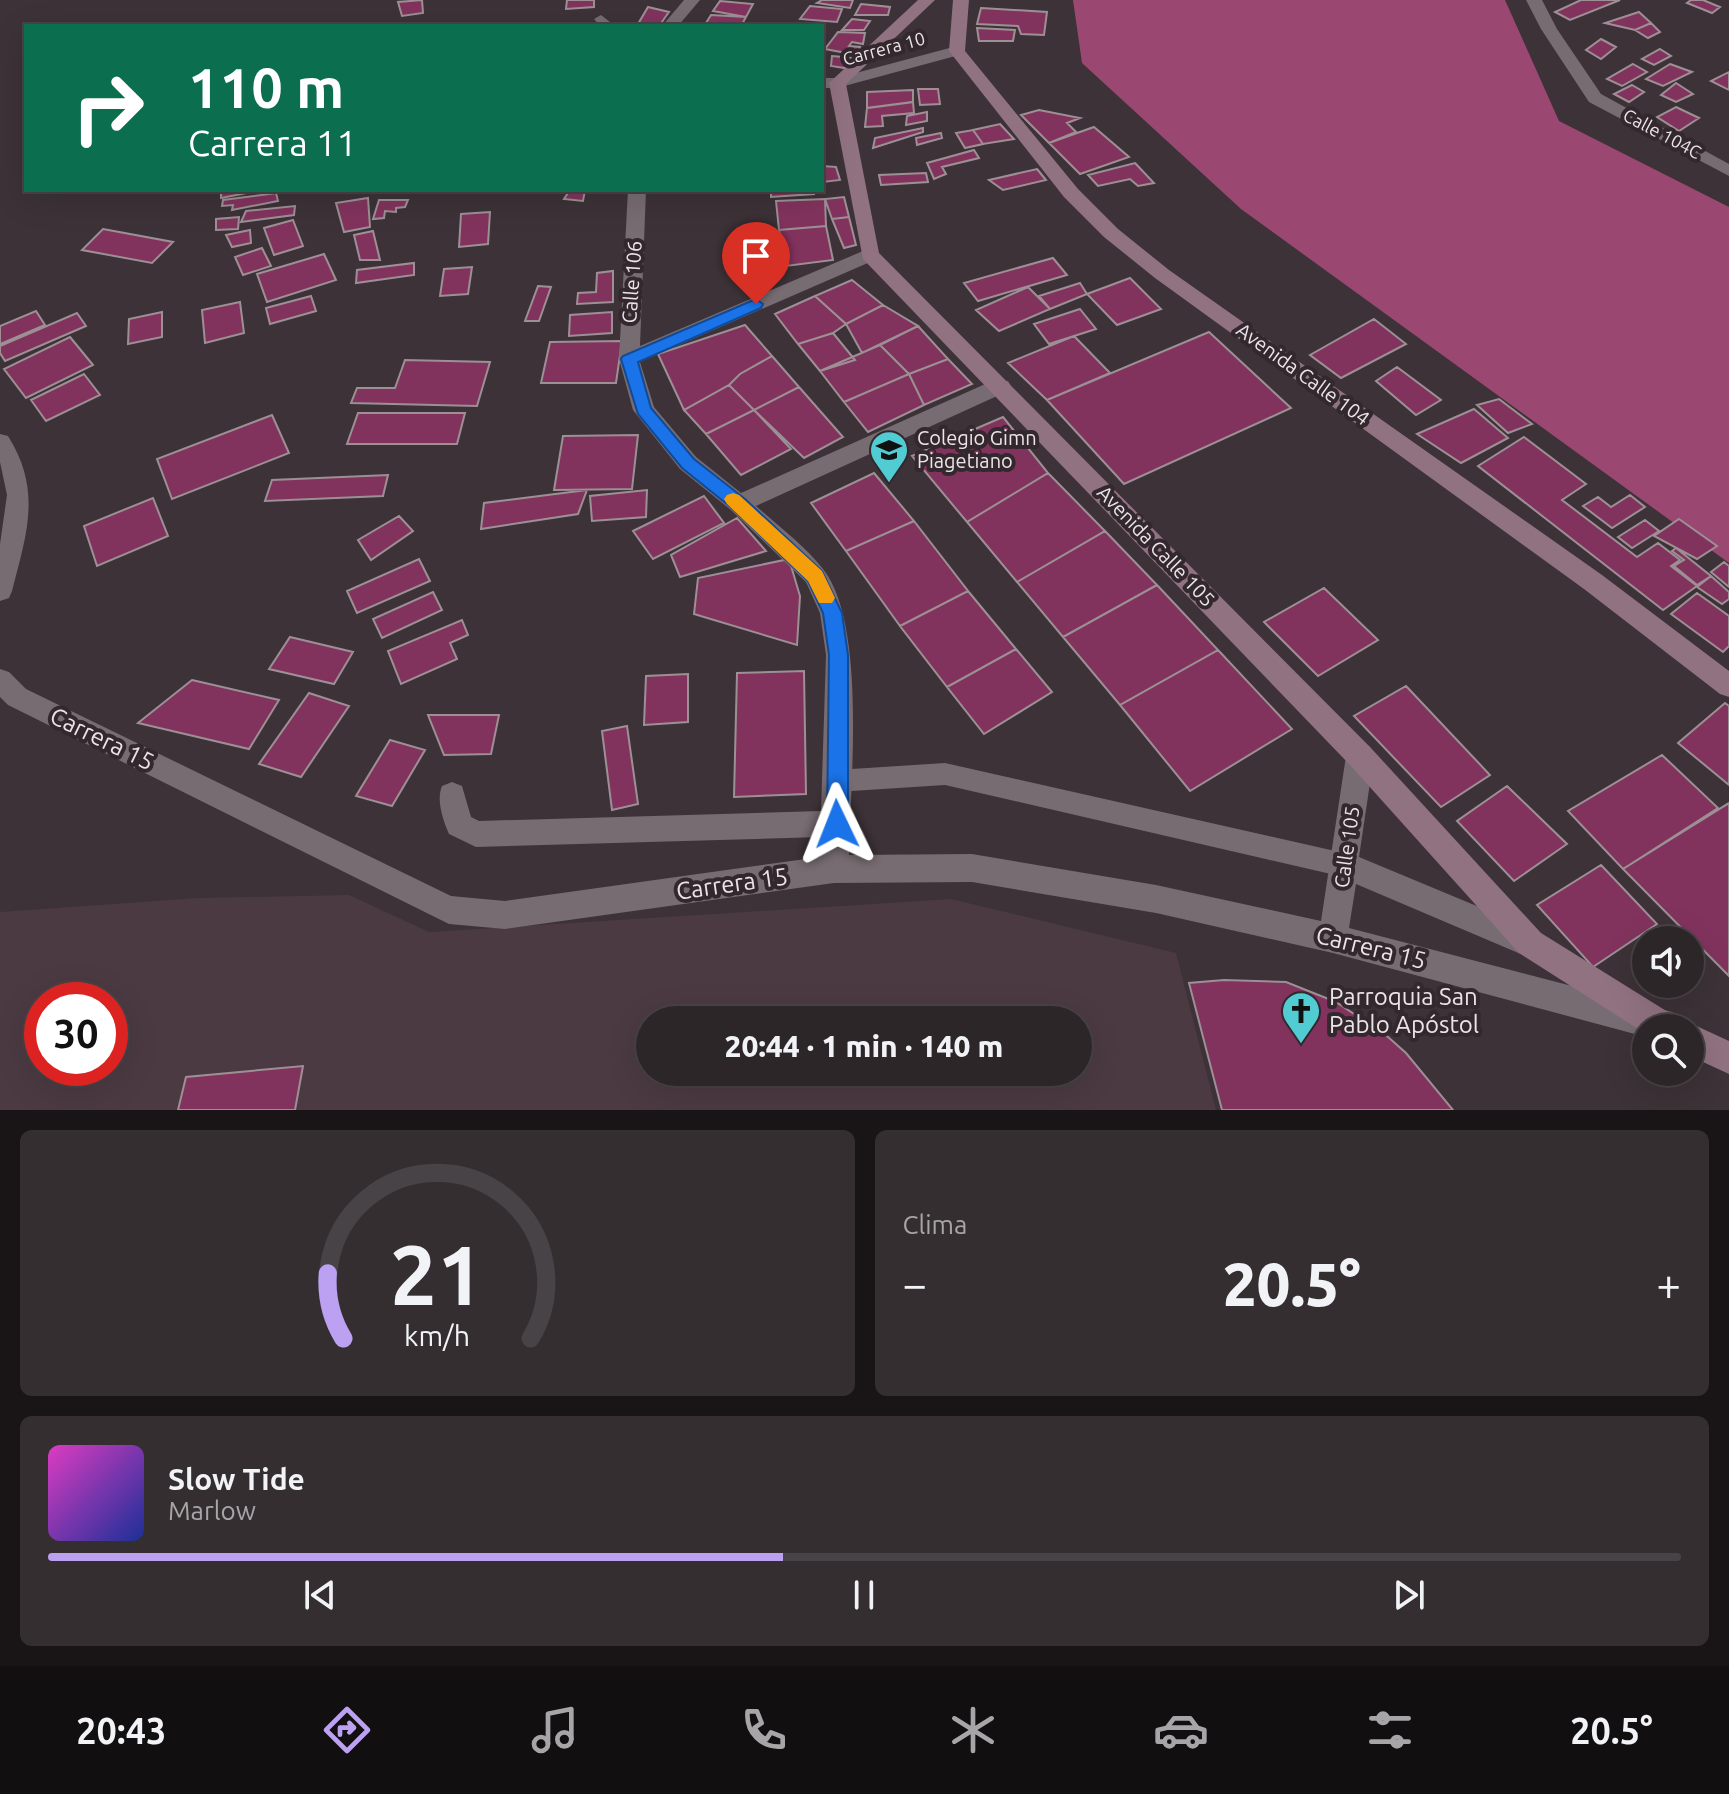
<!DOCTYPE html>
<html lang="es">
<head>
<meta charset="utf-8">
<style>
	body { margin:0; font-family:Ubuntu,sans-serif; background:#352e31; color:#f1f3f6; height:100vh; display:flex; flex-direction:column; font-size:30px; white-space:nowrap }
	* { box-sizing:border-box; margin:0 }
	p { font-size:26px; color:#a7a5a8 }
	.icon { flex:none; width:44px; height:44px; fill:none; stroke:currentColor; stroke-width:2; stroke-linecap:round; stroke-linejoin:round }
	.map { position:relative; height:1110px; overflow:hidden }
	.side { display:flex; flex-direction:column; gap:20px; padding:20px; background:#191517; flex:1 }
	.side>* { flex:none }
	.top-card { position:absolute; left:24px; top:24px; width:800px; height:168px; border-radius:0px; box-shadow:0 8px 32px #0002,0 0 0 2px #484346; background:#0b6e4f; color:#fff; overflow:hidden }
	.controls { position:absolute; left:1632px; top:926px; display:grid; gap:16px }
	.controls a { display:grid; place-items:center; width:72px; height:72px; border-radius:50%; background:#2d2629; box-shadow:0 8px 32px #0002,0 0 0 2px #484346; font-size:40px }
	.speed { position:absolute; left:24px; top:982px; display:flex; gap:16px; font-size:40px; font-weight:700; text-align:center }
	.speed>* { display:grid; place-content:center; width:104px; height:104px; border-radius:50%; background:#2d2629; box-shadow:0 8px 32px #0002,0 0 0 2px #484346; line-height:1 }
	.speed .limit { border:12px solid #d22; background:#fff; color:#111 }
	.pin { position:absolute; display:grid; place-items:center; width:68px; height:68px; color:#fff; margin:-82px -34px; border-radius:50% 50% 50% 0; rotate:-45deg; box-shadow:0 0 8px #0007 }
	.pin .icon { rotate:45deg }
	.me { position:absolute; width:88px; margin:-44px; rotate:358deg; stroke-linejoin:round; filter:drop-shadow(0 0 6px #0008) }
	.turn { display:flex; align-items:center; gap:28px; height:168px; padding:0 32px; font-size:36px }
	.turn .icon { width:104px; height:104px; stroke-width:2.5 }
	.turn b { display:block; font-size:56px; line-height:68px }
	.big { font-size:60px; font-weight:800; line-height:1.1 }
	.side .card { flex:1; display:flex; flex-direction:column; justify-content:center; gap:12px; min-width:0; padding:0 28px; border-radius:12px; background:#352e31 }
	.side .dial { align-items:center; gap:0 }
	.dial svg { height:208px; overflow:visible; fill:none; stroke:#484346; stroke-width:7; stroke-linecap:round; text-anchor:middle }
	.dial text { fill:#f1f3f6; stroke:none }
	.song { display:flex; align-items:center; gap:24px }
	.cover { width:96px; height:96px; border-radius:12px; background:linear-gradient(135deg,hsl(310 70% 55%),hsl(230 70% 35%)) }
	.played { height:8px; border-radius:4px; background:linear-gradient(90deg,#bca0f2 45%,#484346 45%) }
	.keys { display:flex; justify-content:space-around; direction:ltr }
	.heat { display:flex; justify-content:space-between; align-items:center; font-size:44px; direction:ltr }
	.side .tiles { flex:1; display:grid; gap:20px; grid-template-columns:1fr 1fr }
	.card:last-child { grid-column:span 2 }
	.trip { position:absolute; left:636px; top:1006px; width:456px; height:80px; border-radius:40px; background:#2d2629; box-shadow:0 8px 32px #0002,0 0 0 2px #484346; font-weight:800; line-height:80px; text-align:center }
	.tab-bar { display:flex; height:128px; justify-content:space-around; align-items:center; background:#120f10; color:#a7a5a8 }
	.tab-bar .icon { width:56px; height:56px }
	.tab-bar .selected { color:#bca0f2 }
	.tab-bar b { font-size:36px; color:#f1f3f6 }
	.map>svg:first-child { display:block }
	.built { fill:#4b3a42; fill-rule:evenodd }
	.forest { fill:#9a4872 }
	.building { fill:#82335d; stroke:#9c9095; stroke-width:2 }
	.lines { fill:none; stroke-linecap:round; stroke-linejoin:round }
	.service { fill:#776c71; fill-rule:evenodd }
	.minor { fill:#776c71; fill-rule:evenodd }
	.secondary { fill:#917281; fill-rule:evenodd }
	.route { fill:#1a73e8; stroke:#114b97; stroke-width:2 }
	.slow { fill:#f59e0b }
	.labels { text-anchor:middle; stroke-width:8; stroke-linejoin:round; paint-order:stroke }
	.far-street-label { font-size:18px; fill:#ebe4e7; stroke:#32282d }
	.street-label { font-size:20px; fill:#ebe4e7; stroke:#32282d }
	.poi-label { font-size:20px; fill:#ebe4e7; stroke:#32282d; text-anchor:start }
	.near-street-label { font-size:24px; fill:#ebe4e7; stroke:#32282d }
	.near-poi-label { font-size:24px; fill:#ebe4e7; stroke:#32282d; text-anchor:start }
</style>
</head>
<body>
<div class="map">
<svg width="1729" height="1110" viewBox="0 0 1729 1110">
	<rect width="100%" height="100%" fill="#3c3237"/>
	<path class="built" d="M349,895L429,932L951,899L1176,953L1216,1110H0V912L198,898ZM42,1000H110V1068H42ZM650,1020H1078V1072H650Z"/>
	<path class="forest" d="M1073,0H1505L1559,121L1729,207V563L1241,209L1082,63Z"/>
	<path class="building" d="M422,0L423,13L402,16L398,2Z
		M567,0H594V7L566,9Z
		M822,0H853L850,8L817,3Z
		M1581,0H1620L1570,20L1555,12Z
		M1691,0H1703L1720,7L1712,13L1687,3Z
		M720,1L753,4L746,17L713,11Z
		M861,4L890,7L888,15H855Z
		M810,6L842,9L837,22L800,19Z
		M648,7L669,12L659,26L638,24Z
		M981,8L1047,12L1044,35L1021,34L1018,26L977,24Z
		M1639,12L1651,23L1635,30L1605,23Z
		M711,15L746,17L741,26H732L706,23Z
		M852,19L870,21L864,30H842Z
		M1651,23L1660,32L1648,38L1635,30Z
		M977,28L1015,30L1013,41H979Z
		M838,32L865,33L863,44L852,42L849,46L860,47L857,55L825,49Z
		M1601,39L1616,47L1601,59L1586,50Z
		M1660,49L1671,56L1654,65L1642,59Z
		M832,56L853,58L851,69L831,66Z
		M1633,64L1647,72L1622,86L1607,79Z
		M1670,64L1692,72L1663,86L1646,79Z
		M1729,72V90L1711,81Z
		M1676,83L1693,94L1676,102L1661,95Z
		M1632,85L1644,92L1629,102L1614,94Z
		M918,89H938L940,104L920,105Z
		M913,90V102L867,108V92Z
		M913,102L914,113L882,116L883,126L865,127L867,108Z
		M1676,107L1699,118L1679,131L1657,117Z
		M1039,110L1080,118L1067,123L1076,132L1049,143L1021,115Z
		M927,112V121L906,125L907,116Z
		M1000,124L1014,139L983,144L973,130Z
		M1094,127L1129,157L1080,174L1049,143Z
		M923,128V132L873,148L875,138Z
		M973,130L983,144L965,148L956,133Z
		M941,133L942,138L917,145L916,138Z
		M974,150L979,158L942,167L946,174L934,179L927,163Z
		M1135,163L1154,183L1138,186L1130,179L1098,186L1088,175Z
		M822,166L836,167L840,180L823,182Z
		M1037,169L1046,180L1003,190L989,180Z
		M926,173L928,182L881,185L879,175Z
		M221,190H263L221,198Z
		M570,190H585L583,201L564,199Z
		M771,190H814V194L771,197Z
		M276,193L278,201L232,210L233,205L222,206L223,200Z
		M844,197L849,217L832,219L825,199Z
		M368,198L370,227L344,232L336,203Z
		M825,199L826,226L779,230L776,201Z
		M379,200H408L405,207L396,208V212L385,211L384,218L373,219Z
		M295,206L294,215L241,222L246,211Z
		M490,212L488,244L459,247L461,214Z
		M239,217L238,229L216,230V219Z
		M849,217L856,245L844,248L832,219Z
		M293,220L303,246L274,255L264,228Z
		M826,226L833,260L786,266L779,230Z
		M103,229L173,242L152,263L82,250Z
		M250,230L251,243L232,247L226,235Z
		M373,231L380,260H360L354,235Z
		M262,248L271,266L243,275L235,257Z
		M324,254L336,280L267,302L257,274Z
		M1053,258L1067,275L978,301L964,283Z
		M414,263V275L356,283L357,270Z
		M472,267L468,294L440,296L444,269Z
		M613,271V302L577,304L578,293L596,292L597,273Z
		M1130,278L1161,309L1117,325L1087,294Z
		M852,280L883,305L846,324L815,296Z
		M1080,283L1087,294L1050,309L1039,296Z
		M538,286L551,287L539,321H525Z
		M1028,287L1050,309L999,331L976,310Z
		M311,296L316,311L270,324L266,308Z
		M815,296L846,324L833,333L798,344L775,314Z
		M240,302L244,333L205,343L202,310Z
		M883,305L918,326L862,353L846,324Z
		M1080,309L1096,329L1049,344L1034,324Z
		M36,311L45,325L0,344V326Z
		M162,312V337L128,344L129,319Z
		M612,312V333L569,336L570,315Z
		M77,313L86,326L5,361L0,353V346Z
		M1374,319L1406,344L1341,378L1310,355Z
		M745,325L772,356L740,374L729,385L684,410L658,354Z
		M918,326L948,359L909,374L880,345Z
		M1209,332L1291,408L1124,484L1047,400Z
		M833,333L855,360L820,371L798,344Z
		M1074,336L1110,373L1047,400L1008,363Z
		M70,337L93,365L26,398L4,369Z
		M622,341L616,383H541L550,342Z
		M880,345L909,374L844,402L820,371Z
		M772,356L799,387L754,410L729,385L740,374Z
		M948,359L972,384L924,405L909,374Z
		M405,360L490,362L477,406L351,403L357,388H395Z
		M1397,367L1441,400L1416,415L1376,381Z
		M84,374L100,395L46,421L31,400Z
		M909,374L924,405L868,432L844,402Z
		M729,385L754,410L706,434L684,410Z
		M799,387L843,437L804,458L754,410Z
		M1499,399L1532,424L1508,433L1477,405Z
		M1474,409L1508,438L1461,463L1417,434Z
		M754,410L791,449L741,475L706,434Z
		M358,413H465L457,444H347Z
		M272,415L289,453L172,499L157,459Z
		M1003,417L1048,473L967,522L912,456Z
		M638,435L632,489L554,490L563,436Z
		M1524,437L1586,484L1562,500L1637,557L1658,543L1680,560L1671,566L1697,586L1663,610L1478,466Z
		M874,473L914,521L846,551L811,503Z
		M1048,473L1105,531L1017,582L967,522Z
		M388,475L383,496L265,501L272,480Z
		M587,490L578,514L481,529L484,503Z
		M647,490L646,517L592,521L590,496Z
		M1630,495L1645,507L1612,528L1583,506L1598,497L1611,507Z
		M704,496L724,523L653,559L633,531Z
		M153,498L168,536L97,566L84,526Z
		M399,516L413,531L371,560L358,540Z
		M737,518L766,551L680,577L671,555Z
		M1679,519L1717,546L1697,559L1654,536Z
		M1645,520L1659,531L1632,548L1618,537Z
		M914,521L968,591L900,626L846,551Z
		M1105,531L1157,585L1063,637L1017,582Z
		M1676,548L1711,576L1697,585L1674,566L1684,560L1672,551Z
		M419,559L430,581L357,613L347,591Z
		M789,559L800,596L797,645L694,614L698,578Z
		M1724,562L1729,566V587L1711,572Z
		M1711,576L1729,592V599L1722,604L1697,587Z
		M1157,585L1218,650L1120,705L1063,637Z
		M1324,588L1378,640L1318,676L1264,622Z
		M968,591L1016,649L947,687L900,626Z
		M433,592L442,610L382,638L373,619Z
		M1697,593L1729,616V646L1723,652L1671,614Z
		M462,620L468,635L450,643L457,659L401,684L388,651Z
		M290,637L353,652L334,684L269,669Z
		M1016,649L1052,692L984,734L947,687Z
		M1218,650L1292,729L1190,791L1120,705Z
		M804,671L806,794L734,797L737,673Z
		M688,674V722L644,725L646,676Z
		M192,680L279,700L249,749L138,723Z
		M1406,686L1490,775L1441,807L1354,716Z
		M309,693L349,706L301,777L259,764Z
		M1725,703L1729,706V785L1678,743Z
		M428,715H499L491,754L444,755Z
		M627,726L638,804L612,810L602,731Z
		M390,740L425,750L392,806L356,796Z
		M1662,755L1718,808L1623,869L1568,811Z
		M1507,786L1567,844L1514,881L1457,821Z
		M1729,803V976L1623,869Z
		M1601,865L1657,924L1593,967L1537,905Z
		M1224,980L1286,982L1336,1002L1387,1036L1406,1053L1453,1110H1222L1189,983Z
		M303,1066L295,1110H178L186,1077Z"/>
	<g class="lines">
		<path class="service" d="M601,15L615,26H600L594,19Z
			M945,763L1344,853L1353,856L1357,865L1353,874L1344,877L945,785L836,792L827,789L823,781L827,773L836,770Z"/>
		<path class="minor" d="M684,0H700L678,26H662Z
			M1526,0H1542L1557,29L1601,94L1729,164V176L1589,102L1541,29Z
			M957,46L963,48V54L837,88H822V78H837Z
			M628,190H646L640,346L863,251L870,249L880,255L877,259L640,362L654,407L696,457L741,493L992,381H1008L1011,386L1008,391L756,506C778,526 805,546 823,569C867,624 850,785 849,855L972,854L1156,885L1321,921L1346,756L1350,747L1360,744L1370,747L1374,756L1359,857L1539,932L1543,942L1539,952L1528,957L1356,884L1349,928L1672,1012L1683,1017L1688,1028H1646V1037L1333,953L1156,913L972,882L834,883L505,929L449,924L8,705L0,697V669L9,672L26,689L451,896L505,901L820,857L821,837L476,847L449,834C443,820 436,800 442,786L452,782L462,786L471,817L479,821L821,811L826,655L820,613L806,582L731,510L680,469L633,410L619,359Z
			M0,434L8,436C42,490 27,533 12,591L9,598L0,601V544L7,495L0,462Z"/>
		<path class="secondary" d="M918,0H935L846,84L879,253L1370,747L1541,933L1676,1017L1680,1027L1690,1023L1729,1041V1074L1690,1056V1028H1646V1034L1519,953L1350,765L863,259L829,83Z
			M953,0H969L965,51L1078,189L1118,229L1169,270L1602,575L1729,671V697L1720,694L1584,589L1155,278L1104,237L1064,197L949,51Z"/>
	</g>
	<path class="route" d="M756,299L763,304L761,308L638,362L651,408L694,459L745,499L822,571L842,613L848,655V824L845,831L837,834L830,831L827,824L829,655L823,613L808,581L733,509L682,468L638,414L621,359L623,356Z"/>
	<path class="slow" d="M733,493L739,495L822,571L835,598L832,603H819L808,581L727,504L724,499L727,495Z"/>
	<defs>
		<symbol id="school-pin" viewBox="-11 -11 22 30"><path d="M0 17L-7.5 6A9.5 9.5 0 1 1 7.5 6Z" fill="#51ccd2" stroke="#32282d"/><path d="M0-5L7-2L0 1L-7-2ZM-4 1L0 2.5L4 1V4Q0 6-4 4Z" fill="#111"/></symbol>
		<symbol id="church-pin" viewBox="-11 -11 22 30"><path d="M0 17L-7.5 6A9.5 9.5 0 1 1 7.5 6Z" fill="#51ccd2" stroke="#32282d"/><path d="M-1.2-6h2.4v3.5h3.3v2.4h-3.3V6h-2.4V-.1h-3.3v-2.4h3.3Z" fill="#111"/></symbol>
	</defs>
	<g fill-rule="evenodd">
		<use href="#school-pin" x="867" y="428" width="44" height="60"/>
		<use href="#church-pin" x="1279" y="989" width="44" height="60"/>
	</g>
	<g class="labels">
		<g class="far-street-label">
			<text transform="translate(884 49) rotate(-15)" y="6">Carrera 10</text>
			<text transform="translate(1662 134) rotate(28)" y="6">Calle 104C</text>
		</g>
		<g class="street-label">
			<text transform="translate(632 282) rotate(-86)" y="7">Calle 106</text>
			<text transform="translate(1303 374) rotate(36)" y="7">Avenida Calle 104</text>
			<text transform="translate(1156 546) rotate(46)" y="7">Avenida Calle 105</text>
			<text transform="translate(1347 847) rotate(-82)" y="7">Calle 105</text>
		</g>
		<g class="poi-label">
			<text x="917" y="445">Colegio Gimn<tspan x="917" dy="23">Piagetiano</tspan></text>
		</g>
		<g class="near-street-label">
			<text transform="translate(102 739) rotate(26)" y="8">Carrera 15</text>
			<text transform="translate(732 884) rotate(-8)" y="8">Carrera 15</text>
			<text transform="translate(1371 948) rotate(14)" y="8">Carrera 15</text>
		</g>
		<g class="near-poi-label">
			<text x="1329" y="1005">Parroquia San<tspan x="1329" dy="28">Pablo Apóstol</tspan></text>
		</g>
	</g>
</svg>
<div class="controls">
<a><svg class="icon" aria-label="sound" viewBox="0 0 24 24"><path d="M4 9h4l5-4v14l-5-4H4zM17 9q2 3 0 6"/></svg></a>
<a><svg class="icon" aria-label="search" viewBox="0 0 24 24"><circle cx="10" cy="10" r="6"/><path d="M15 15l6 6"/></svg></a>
</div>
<div class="speed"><div class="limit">30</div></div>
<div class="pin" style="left:756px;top:304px;background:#d93025"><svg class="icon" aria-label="arrive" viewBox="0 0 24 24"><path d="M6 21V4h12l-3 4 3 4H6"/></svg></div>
<svg class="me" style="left:837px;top:824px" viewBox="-20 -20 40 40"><path d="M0-17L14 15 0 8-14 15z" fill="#1a73e8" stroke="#fff" stroke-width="4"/></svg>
<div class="trip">20:44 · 1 min · 140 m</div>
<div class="top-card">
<div class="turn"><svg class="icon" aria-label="right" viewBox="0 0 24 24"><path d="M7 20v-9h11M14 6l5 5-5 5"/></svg><div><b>110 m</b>Carrera 11</div></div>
</div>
</div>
<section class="side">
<div class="tiles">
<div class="card dial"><svg viewBox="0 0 100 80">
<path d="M14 69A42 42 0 1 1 86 69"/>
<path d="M14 69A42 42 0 0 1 8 44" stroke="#bca0f2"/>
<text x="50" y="56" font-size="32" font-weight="700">21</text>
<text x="50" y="72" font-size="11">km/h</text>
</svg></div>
<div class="card"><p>Clima</p>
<div class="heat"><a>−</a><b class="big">20.5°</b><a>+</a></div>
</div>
<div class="card">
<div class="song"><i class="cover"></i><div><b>Slow Tide</b><p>Marlow</p></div></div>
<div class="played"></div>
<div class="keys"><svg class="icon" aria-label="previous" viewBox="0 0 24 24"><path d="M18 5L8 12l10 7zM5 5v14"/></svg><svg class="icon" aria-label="pause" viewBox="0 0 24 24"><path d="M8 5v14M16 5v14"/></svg><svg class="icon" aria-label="next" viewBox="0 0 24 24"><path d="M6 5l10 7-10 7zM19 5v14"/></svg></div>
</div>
</div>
</section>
<nav class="tab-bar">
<b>20:43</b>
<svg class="icon selected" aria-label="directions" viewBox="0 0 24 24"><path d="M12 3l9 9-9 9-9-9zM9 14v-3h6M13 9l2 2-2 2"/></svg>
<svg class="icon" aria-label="music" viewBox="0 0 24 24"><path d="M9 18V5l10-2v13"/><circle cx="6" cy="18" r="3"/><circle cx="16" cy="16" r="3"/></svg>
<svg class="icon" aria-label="phone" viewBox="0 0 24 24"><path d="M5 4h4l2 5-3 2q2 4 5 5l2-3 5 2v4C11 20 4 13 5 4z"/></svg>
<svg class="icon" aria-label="climate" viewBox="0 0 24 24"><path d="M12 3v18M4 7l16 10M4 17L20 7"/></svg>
<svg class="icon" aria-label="car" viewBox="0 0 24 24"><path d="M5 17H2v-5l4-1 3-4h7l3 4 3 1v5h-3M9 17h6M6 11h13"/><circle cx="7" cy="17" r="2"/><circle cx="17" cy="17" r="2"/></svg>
<svg class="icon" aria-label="filters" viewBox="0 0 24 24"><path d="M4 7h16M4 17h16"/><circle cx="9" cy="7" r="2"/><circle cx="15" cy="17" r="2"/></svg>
<b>20.5°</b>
</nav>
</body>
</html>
